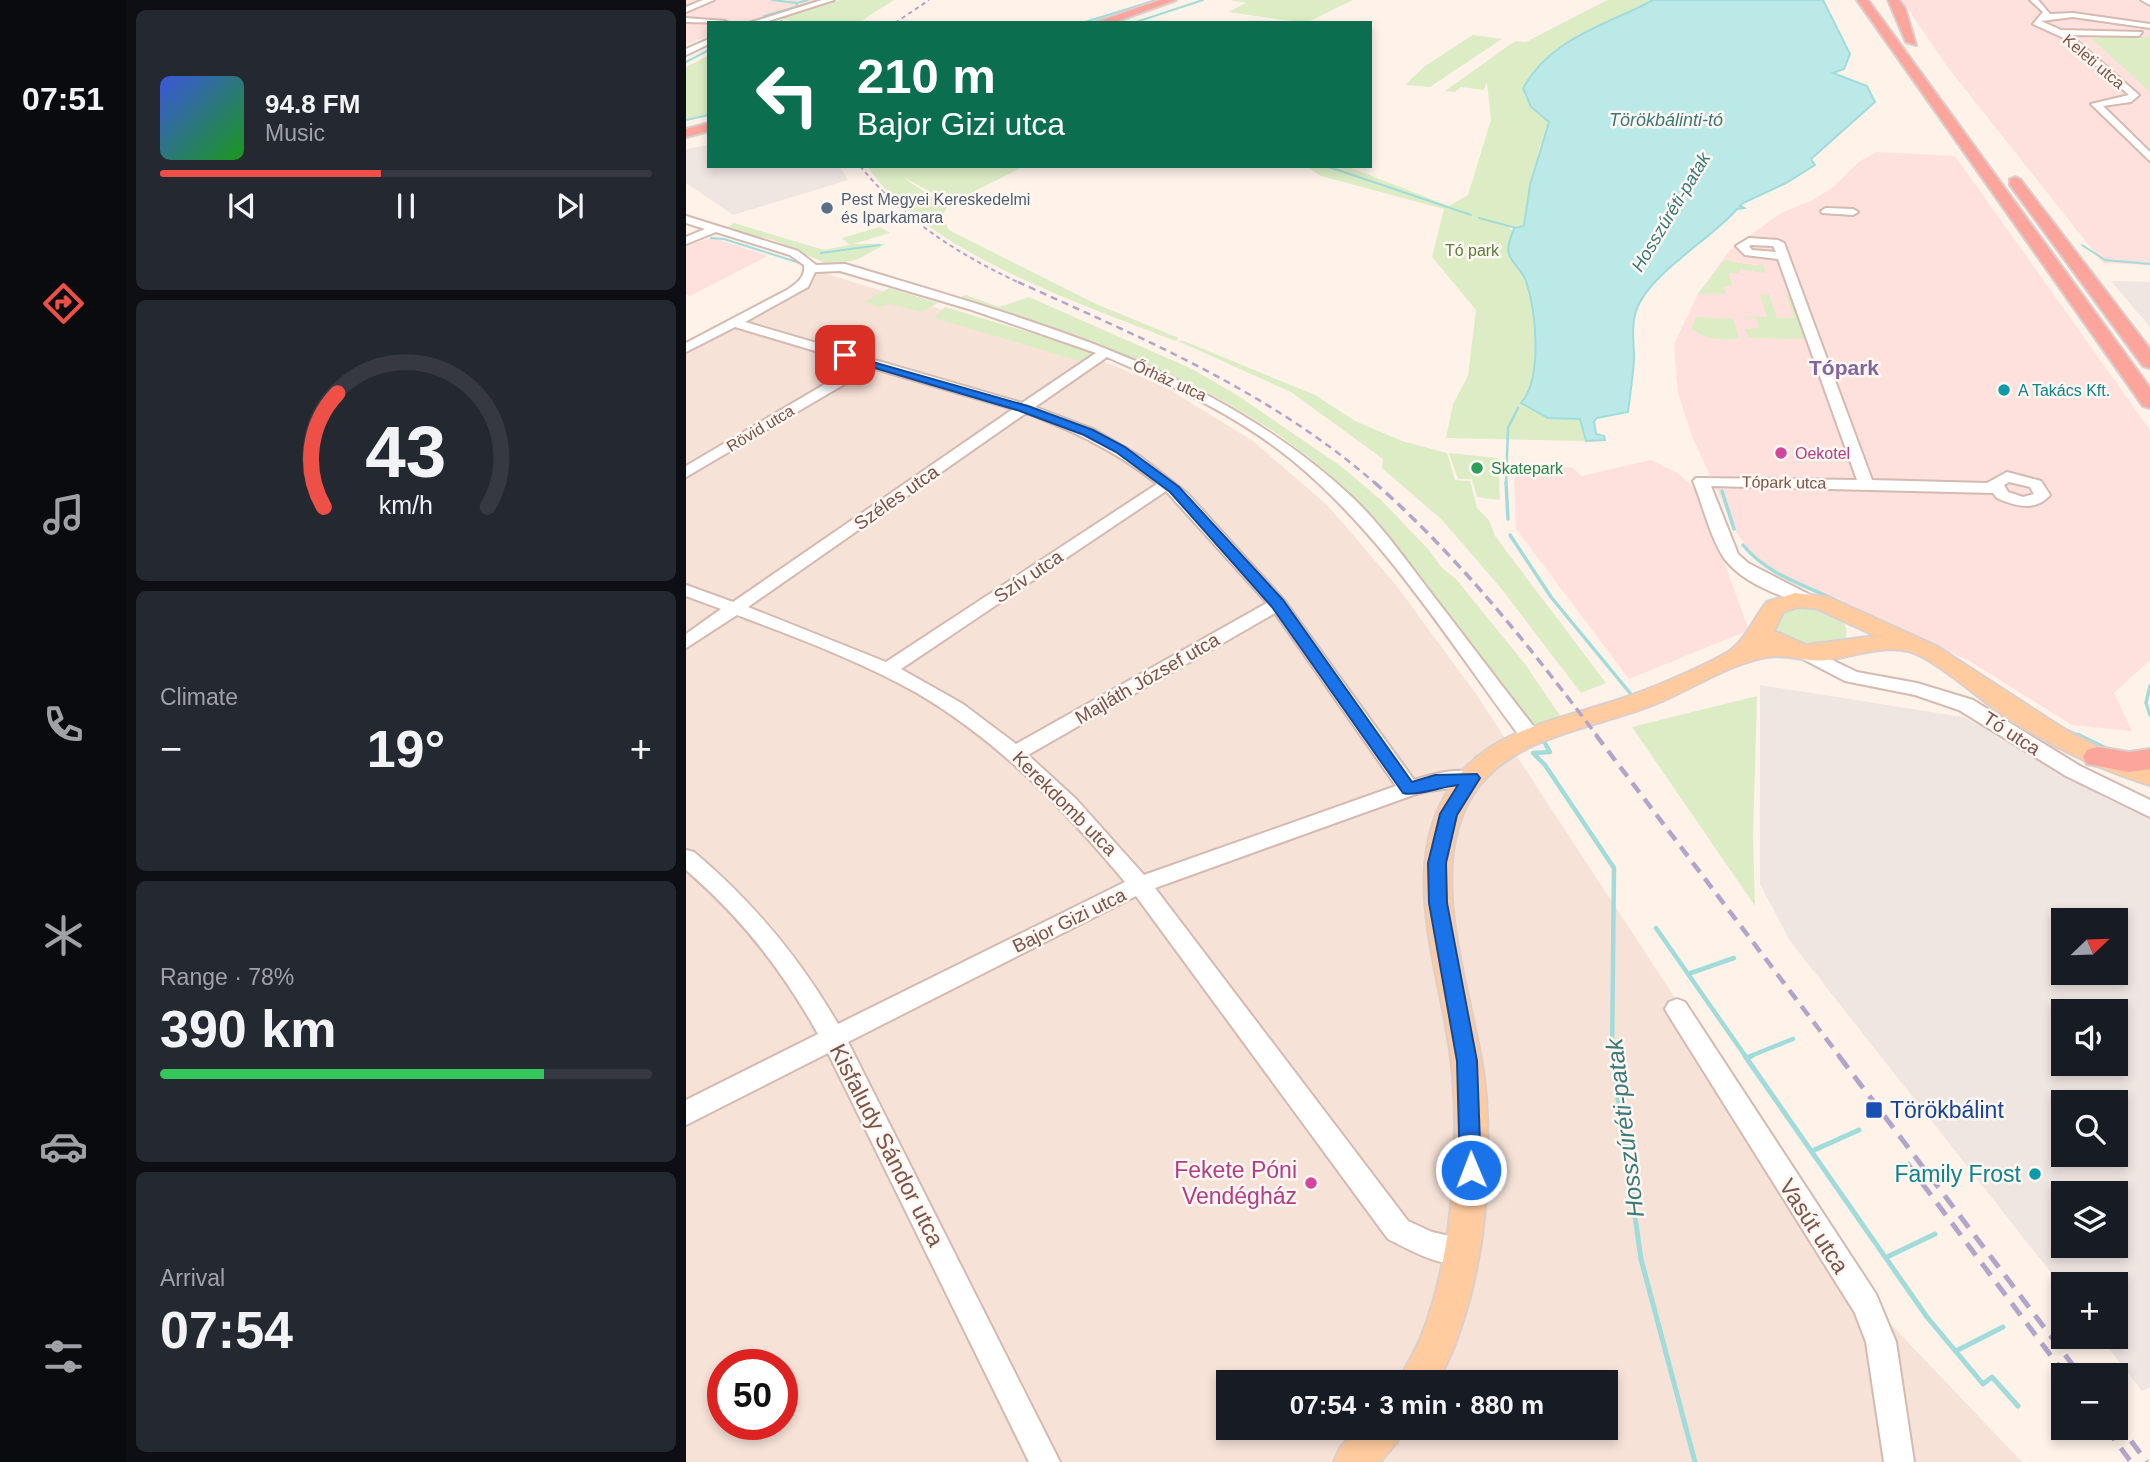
<!DOCTYPE html>
<html lang="en">
<head>
<meta charset="utf-8">
<style>
	body { margin:0; font-family:Helvetica,sans-serif; background:#242831; color:#f1f3f6; height:100vh; display:flex; flex-direction:column; font-size:26px; white-space:nowrap }
	* { box-sizing:border-box; margin:0 }
	p { font-size:23px; color:#9ea1a6 }
	.icon { flex:none; width:38px; height:38px; fill:none; stroke:currentColor; stroke-width:2; stroke-linecap:round; stroke-linejoin:round }
	.map { position:relative; flex:1; overflow:hidden }
	.details { display:flex; flex-direction:column; gap:10px; padding:10px; background:#0d0f14; width:560px }
	.details>* { flex:none }
	.banner { position:absolute; left:21px; top:21px; width:665px; height:147px; border-radius:0px; box-shadow:0 4px 10px #0003; background:#0b6e4f; color:#fff; overflow:hidden }
	.needle { width:46px; rotate:67deg }
	.buttons { position:absolute; left:1365px; top:908px; display:grid; gap:14px }
	.buttons a { display:grid; place-items:center; width:77px; height:77px; border-radius:0px; background:#171b24; box-shadow:0 4px 10px #0003; font-size:35px }
	.speed { position:absolute; left:21px; top:1349px; display:flex; gap:14px; font-size:35px; font-weight:700; text-align:center }
	.speed>* { display:grid; place-content:center; width:91px; height:91px; border-radius:50%; background:#171b24; box-shadow:0 4px 10px #0003; line-height:1 }
	.speed .limit { border:10px solid #d22; background:#fff; color:#111 }
	.pin { position:absolute; display:grid; place-items:center; width:60px; height:60px; color:#fff; margin:-30px; border-radius:14px; box-shadow:0 4px 10px #0006 }
	.me { position:absolute; width:77px; margin:-38px; rotate:359deg; stroke-linejoin:round; filter:drop-shadow(0 0 5px #0008) }
	.turn { display:flex; align-items:center; gap:24px; height:147px; padding:0 35px; font-size:32px }
	.turn .icon { width:91px; height:91px; stroke-width:2.5 }
	.turn b { display:block; font-size:49px; line-height:60px }
	.big { font-size:52px; font-weight:600; line-height:1.1 }
	.details .card { flex:1; display:flex; flex-direction:column; justify-content:center; gap:10px; min-width:0; padding:0 24px; border-radius:10px; background:#242831 }
	.details .dial { align-items:center; gap:0 }
	.dial svg { height:182px; overflow:visible; fill:none; stroke:#363941; stroke-width:7; stroke-linecap:round; text-anchor:middle }
	.dial text { fill:#f1f3f6; stroke:none }
	.song { display:flex; align-items:center; gap:21px }
	.cover { width:84px; height:84px; border-radius:10px; background:linear-gradient(135deg,hsl(230 70% 55%),hsl(120 70% 35%)) }
	.played { height:7px; border-radius:4px; background:linear-gradient(90deg,#ee5047 45%,#363941 45%) }
	.keys { display:flex; justify-content:space-around; direction:ltr }
	.heat { display:flex; justify-content:space-between; align-items:center; font-size:38px; direction:ltr }
	.charge { height:10px; border-radius:5px; background:linear-gradient(90deg,#34c759 78%,#363941 0) }
	.trip { position:absolute; left:530px; top:1370px; width:402px; height:70px; border-radius:0px; background:#171b24; box-shadow:0 4px 10px #0003; font-weight:600; line-height:70px; text-align:center }
	main { display:flex; flex:1; min-height:0 }
	.tab-bar { display:flex; flex-direction:column; width:126px; justify-content:space-around; align-items:center; background:#090b0e; color:#9ea1a6 }
	.tab-bar .icon { width:49px; height:49px }
	.tab-bar .selected { color:#ee5047 }
	.tab-bar b { font-size:32px; color:#f1f3f6 }
	.map>svg:first-child { display:block }
	.residential { fill:#f6e2d7; fill-rule:evenodd }
	.commercial { fill:#fee1dc }
	.industrial { fill:#efe6e2; fill-rule:evenodd }
	.green { fill:#dcedc5 }
	.water { fill:#bbe9e8; stroke:#a1dcdb; stroke-width:2 }
	.lines { fill:none; stroke-linecap:round; stroke-linejoin:round }
	.stream-far4 { stroke:#a1dcdb; stroke-width:2 }
	.stream-far3 { stroke:#a1dcdb; stroke-width:2.5 }
	.stream-far2 { stroke:#a1dcdb; stroke-width:3.5 }
	.stream-far1 { stroke:#a1dcdb; stroke-width:4.5 }
	.stream { stroke:#a1dcdb; stroke-width:5 }
	.minor-casing { stroke:#d4bab0; stroke-width:4 }
	.major-casing { stroke:#dacfcc; stroke-width:4 }
	.highway-casing { stroke:#dacfcc; stroke-width:4 }
	.minor { fill:#fff; fill-rule:evenodd }
	.major { fill:#ffcb9f; fill-rule:evenodd }
	.highway { fill:#fba59d; fill-rule:evenodd }
	.rail-far4 { stroke:#b2a5ca; stroke-width:2; stroke-dasharray:4.5 3.5; stroke-linecap:butt }
	.rail-far3 { stroke:#b2a5ca; stroke-width:2.5; stroke-dasharray:7 5; stroke-linecap:butt }
	.rail-far2 { stroke:#b2a5ca; stroke-width:3.5; stroke-dasharray:10 6; stroke-linecap:butt }
	.rail-far1 { stroke:#b2a5ca; stroke-width:4.5; stroke-dasharray:12 8; stroke-linecap:butt }
	.rail { stroke:#b2a5ca; stroke-width:5; stroke-dasharray:15 10; stroke-linecap:butt }
	.route { fill:#1a73e8; stroke:#114b97; stroke-width:2 }
	.service-dot { fill:#5c6f8a; stroke:#fff7f1; stroke-width:2.5 }
	.culture-dot { fill:#0f9aa8; stroke:#fff7f1; stroke-width:2.5 }
	.hotel-dot { fill:#d1479c; stroke:#fff7f1; stroke-width:2.5 }
	.leisure-dot { fill:#2e9e5b; stroke:#fff7f1; stroke-width:2.5 }
	.transit-dot { fill:#1a4fb4; stroke:#fff7f1; stroke-width:2.5 }
	.labels { text-anchor:middle; stroke-width:5; stroke-linejoin:round; paint-order:stroke }
	.far-street-label { font-size:16px; fill:#7b534a; stroke:#fff7f1 }
	.far-service-label { font-size:16px; fill:#4e5e75; stroke:#fff7f1; text-anchor:start }
	.far-park-label { font-size:16px; fill:#5a7b3e; stroke:#fff7f1 }
	.far-culture-label { font-size:16px; fill:#0d838f; stroke:#fff7f1; text-anchor:start }
	.far-hotel-label { font-size:16px; fill:#b23c85; stroke:#fff7f1; text-anchor:start }
	.far-leisure-label { font-size:16px; fill:#27864d; stroke:#fff7f1; text-anchor:start }
	.far-water-label { font-size:18px; font-style:italic; fill:#397979; stroke:#fff7f1 }
	.street-label { font-size:19px; fill:#7b534a; stroke:#fff7f1 }
	.far-district-label { font-size:21px; font-weight:bold; fill:#81669e; stroke:#fff7f1 }
	.near-transit-label { font-size:23px; fill:#164399; stroke:#fff7f1; text-anchor:start }
	.near-street-label { font-size:23px; fill:#7b534a; stroke:#fff7f1 }
	.near-hotel-label { font-size:23px; fill:#b23c85; stroke:#fff7f1; text-anchor:end }
	.near-culture-label { font-size:23px; fill:#0d838f; stroke:#fff7f1; text-anchor:end }
	.near-water-label { font-size:24px; font-style:italic; fill:#397979; stroke:#fff7f1 }
</style>
</head>
<body>
<main>
<nav class="tab-bar">
<b>07:51</b>
<svg class="icon selected" aria-label="directions" viewBox="0 0 24 24"><path d="M12 3l9 9-9 9-9-9zM9 14v-3h6M13 9l2 2-2 2"/></svg>
<svg class="icon" aria-label="music" viewBox="0 0 24 24"><path d="M9 18V5l10-2v13"/><circle cx="6" cy="18" r="3"/><circle cx="16" cy="16" r="3"/></svg>
<svg class="icon" aria-label="phone" viewBox="0 0 24 24"><path d="M5 4h4l2 5-3 2q2 4 5 5l2-3 5 2v4C11 20 4 13 5 4z"/></svg>
<svg class="icon" aria-label="climate" viewBox="0 0 24 24"><path d="M12 3v18M4 7l16 10M4 17L20 7"/></svg>
<svg class="icon" aria-label="car" viewBox="0 0 24 24"><path d="M5 17H2v-5l4-1 3-4h7l3 4 3 1v5h-3M9 17h6M6 11h13"/><circle cx="7" cy="17" r="2"/><circle cx="17" cy="17" r="2"/></svg>
<svg class="icon" aria-label="filters" viewBox="0 0 24 24"><path d="M4 7h16M4 17h16"/><circle cx="9" cy="7" r="2"/><circle cx="15" cy="17" r="2"/></svg>
</nav>
<section class="details">
<div class="card">
<div class="song"><i class="cover"></i><div><b>94.8 FM</b><p>Music</p></div></div>
<div class="played"></div>
<div class="keys"><svg class="icon" aria-label="previous" viewBox="0 0 24 24"><path d="M18 5L8 12l10 7zM5 5v14"/></svg><svg class="icon" aria-label="pause" viewBox="0 0 24 24"><path d="M8 5v14M16 5v14"/></svg><svg class="icon" aria-label="next" viewBox="0 0 24 24"><path d="M6 5l10 7-10 7zM19 5v14"/></svg></div>
</div>
<div class="card dial"><svg viewBox="0 0 100 80">
<path d="M14 69A42 42 0 1 1 86 69"/>
<path d="M14 69A42 42 0 0 1 20 19" stroke="#ee5047"/>
<text x="50" y="56" font-size="32" font-weight="700">43</text>
<text x="50" y="72" font-size="11">km/h</text>
</svg></div>
<div class="card"><p>Climate</p>
<div class="heat"><a>−</a><b class="big">19°</b><a>+</a></div>
</div>
<div class="card"><p>Range · 78%</p><b class="big">390 km</b><div class="charge"></div></div>
<div class="card"><p>Arrival</p><b class="big">07:54</b></div>
</section>
<div class="map">
<svg width="1464" height="1462" viewBox="0 0 1464 1462">
	<rect width="100%" height="100%" fill="#fef2e9"/>
	<path class="residential" d="M135,272L402,355L479,387L567,441L641,505L710,585L790,694L1197,1316L1336,1462H0V341ZM37,1365H96V1424H37ZM542,1382H920V1428H542Z"/>
	<path class="commercial" d="M0,0H139L60,23H23V36L0,45Z
		M1216,0H1451L1464,8V265L1417,263L1260,65Z
		M1191,152L1269,156L1464,430V660L1428,693L1446,731L1386,725L1282,660L1176,616L1154,599L1114,587L1085,571L1063,551L1049,530L1006,436L992,393L988,344L1012,294L1043,251L1054,242L1097,212L1127,200L1146,188L1174,161Z
		M27,238L82,256L4,296L0,295V245Z
		M965,460L993,474L1012,492L1063,630L943,679L830,529L828,471L886,467L895,476Z"/>
	<path class="industrial" d="M23,145V166H154L162,180L47,215L0,183V149Z
		M1425,281L1464,282V327Z
		M1074,685L1277,717L1313,734L1425,801L1464,817V1387L1456,1391L1414,1337H1430V1284H1377V1288L1104,941L1074,884ZM1377,920H1430V973H1377ZM1377,1012H1430V1064H1377ZM1377,1102H1430V1155H1377ZM1377,1194H1430V1246H1377Z"/>
	<path class="green" d="M154,0H208L172,23H99L104,20L91,19Z
		M544,0H667L620,23L542,12L560,3Z
		M921,0H967L883,40L838,95L853,115L864,122L853,149L838,226L822,227L827,231C816,259 830,257 840,280C852,308 855,379 835,403L894,419L900,441L760,438L767,404L782,376L790,310L746,257L758,209L635,176L620,166H660L763,206L782,195L805,120L801,82L798,90L775,87L769,92L759,91L829,41L840,42Z
		M787,35L816,39L744,87L719,85L739,66Z
		M1419,36L1464,37V92L1406,39Z
		M23,55V115L0,119V67Z
		M181,166H339L265,203L215,176L261,207L256,217L263,230L410,304L493,338L489,341C394,303 240,253 181,166Z
		M48,223L138,250L164,245L156,238L194,227L204,233L167,244H200L170,260L143,265L90,241L40,228Z
		M1038,260L1072,266L1074,264L1078,265L1079,273L1054,269V273H1043L1046,286H1038L1040,294H1012Z
		M203,288L252,303L236,312L203,304L193,307L178,302Z
		M1074,294H1083L1091,318H1108L1100,294L1105,295L1119,339L1063,338L1059,329L1073,328L1071,319L1054,317H1081Z
		M280,295L313,307L343,297L506,369L551,395L656,467L695,500L744,551L755,567L770,579L839,664L875,717L850,725L838,718C803,673 769,627 735,582C713,554 694,525 669,499C561,389 413,342 270,299Z
		M259,307L409,352L397,362L248,318Z
		M1011,317L1047,319L1053,338C1038,342 1017,339 1005,328Z
		M492,341H498L629,395L669,421L716,441L761,453L769,480L784,481L791,508L803,520L809,536L920,683L895,693L814,587L756,520L696,468L697,459L605,392Z
		M763,453L812,458L814,500L791,497L786,479H772Z
		M1131,606C1146,613 1164,618 1160,638C1142,657 1099,648 1088,625L1099,607Z
		M1071,696L1067,838L1069,906L946,727Z"/>
	<path class="water" d="M967,0H1137L1164,54L1158,69L1147,73L1181,86L1189,102L1125,159L1129,165L1100,183L1057,203L1054,206L1058,208L1051,209C1027,238 962,274 950,311C945,326 948,343 948,359C947,377 944,395 942,412L911,418L908,421L910,434L918,436L919,440L900,441L894,419L862,418L835,403C857,378 850,311 840,281C837,271 826,264 823,254C820,245 826,236 828,228L838,226L844,185L863,122L845,107L837,88C866,37 919,26 967,0Z"/>
	<g class="lines">
		<path class="stream-far4" d="M86,0L111,3L110,7
			M111,3L122,0
			M78,16L134,0
			M91,23L96,21
			M396,23L470,0
			M447,23L517,0
			M0,62L23,50
			M0,120L23,115
			M12,134L23,131
			M640,166L785,215
			M793,218L830,228
			M25,238L38,239L114,263
			M1396,245L1419,260L1464,264
			M135,253L194,245"/>
		<path class="stream-far3" d="M820,484L822,428L832,408"/>
		<path class="stream-far2" d="M820,482L822,519
			M1036,491L1048,529
			M824,535L865,597L944,693
			M1057,545C1086,580 1127,586 1165,608
			M1210,628L1232,638
			M1464,686L1460,703L1464,715
			M1378,729L1396,737"/>
		<path class="stream-far1" d="M1392,735L1421,749
			M856,738L864,752L847,753L859,765L928,868L926,1057
			M970,928L1060,1057
			M1002,974L1048,958
			M1062,1057L1107,1039"/>
		<path class="stream" d="M926,1056L955,1259L1009,1462
			M1059,1056L1241,1317L1297,1384L1306,1377L1332,1406
			M1061,1058L1066,1056
			M1126,1151L1173,1130
			M1201,1257L1249,1234
			M1270,1351L1317,1327"/>
		<defs>
			<path id="minor" d="M17,0H28L0,12V7Z
				M136,0H148L76,23H63Z
				M1344,0H1352L1364,14L1387,13L1464,24V28L1387,17L1355,21L1375,30L1456,32L1453,36L1384,35L1453,95L1445,102L1417,106L1464,152V161L1405,104L1443,95L1382,40L1347,24L1357,12Z
				M1455,0H1464V5Z
				M0,18L39,21L43,23L0,22Z
				M23,39V44L0,55V49Z
				M1140,208L1167,209L1172,212L1167,215L1136,213L1135,211Z
				M0,216L112,251L130,265L159,264C340,319 527,366 668,499C696,526 719,559 742,589C779,637 815,685 852,732L855,737L852,742H838C765,645 700,537 606,460C551,415 485,385 421,357L349,407L407,429L455,457L501,493L598,600L728,780C747,774 772,767 792,773L795,778L792,783C772,789 751,788 730,794L469,888L722,1221L746,1232L785,1241L789,1251L785,1261C759,1271 726,1251 702,1239L450,896L162,1042L374,1462H343L142,1053L0,1125V1100L132,1034C97,971 55,917 0,870V850L8,852C67,902 113,957 152,1024L439,882C379,810 313,741 231,693C174,661 112,638 51,615L0,648V634L35,609L0,596V585L47,602L327,409L186,368L0,477V466L173,364L49,327L0,352V343L101,290C110,284 120,277 118,265L104,255L30,232L0,244V237L19,229L0,223ZM154,271L286,310L410,353L336,403L59,322L122,287L129,272ZM340,413C389,432 429,450 471,484L200,662L62,607ZM480,491L581,603L330,744L277,704L215,669ZM589,613L710,786L458,875L390,799L342,755Z
				M1063,238L1092,240L1098,243L1186,480L1301,483L1321,472L1355,481L1364,495C1350,512 1328,506 1311,498L1307,493L1025,486L1052,554L1062,563L1134,600L1125,605C1097,598 1056,583 1038,558C1024,537 1017,505 1007,481L1010,478L1171,480L1092,259L1059,255L1050,246ZM1065,245L1087,246L1090,252L1066,250L1063,246ZM1323,482L1344,487L1348,494L1337,497L1322,492L1318,485Z
				M1119,647L1171,672L1231,683L1287,700L1394,766L1464,800V817L1380,776L1273,710L1229,695L1159,681L1113,657L1110,653L1113,649Z
				M991,999L999,1002L1190,1294L1210,1342L1228,1462H1198L1180,1342L1169,1313L983,1016L979,1009L983,1002Z"/>
			<path id="major" d="M1109,593L1142,597L1250,646L1381,731L1420,751L1464,766V785C1412,769 1363,745 1317,715C1295,700 1244,655 1222,651C1196,645 1167,656 1141,660C1120,663 1102,653 1081,657C1041,664 1006,689 969,704C911,728 833,734 792,787C730,868 794,1006 800,1098C806,1194 796,1295 752,1382H713C719,1366 730,1351 736,1335C755,1286 764,1232 767,1180C770,1140 770,1098 765,1058C754,965 706,855 775,773C813,728 879,718 932,700C963,690 1010,670 1039,654C1059,643 1067,619 1081,602ZM1111,607L1130,608L1190,636L1120,645L1088,631L1097,612Z
				M671,1428H716L711,1442L694,1462H648L654,1448Z"/>
			<path id="highway" d="M474,0H490L426,23H408Z
				M1171,0H1182L1464,388V408L1457,406Z
				M1202,0H1213L1219,8L1230,45L1220,42Z
				M23,123V131L0,137V129Z
				M1329,177L1334,179L1464,349V368L1457,366L1324,185V179Z
				M1411,747L1443,752L1464,749V769L1443,772L1401,764L1397,757L1401,750Z"/>
		</defs>
		<use href="#minor" class="minor-casing"/>
		<use href="#major" class="major-casing"/>
		<use href="#highway" class="highway-casing"/>
		<use href="#minor" class="minor"/>
		<use href="#major" class="major"/>
		<use href="#highway" class="highway"/>
		<path class="rail-far4" d="M209,23L243,0
			M174,166C218,220 273,255 336,284"/>
		<path class="rail-far3" d="M332,282C458,339 585,392 690,484"/>
		<path class="rail-far2" d="M688,482C774,558 843,646 912,737"/>
		<path class="rail-far1" d="M910,735L1154,1057"/>
		<path class="rail" d="M1153,1056L1395,1376
			M1221,1163L1380,1376
			M1430,1421L1461,1462
			M1420,1428L1445,1462"/>
	</g>
	<path class="route" d="M155,353L342,406L407,430L439,447L493,487L597,600L726,782L749,775L791,774L794,778L771,815L760,863L761,903L791,1061L795,1170L792,1177L785,1180L777,1177L774,1170L771,1061L743,903L742,863L754,814L772,785C758,786 728,797 717,793L586,607L484,492L430,452L398,435L334,411L155,358Z"/>
	<circle class="service-dot" cx="141" cy="208" r="7"/>
	<g class="culture-dot">
		<circle cx="1318" cy="390" r="7"/>
		<circle cx="1349" cy="1174" r="7"/>
	</g>
	<g class="hotel-dot">
		<circle cx="1095" cy="453" r="7"/>
		<circle cx="625" cy="1183" r="7"/>
	</g>
	<circle class="leisure-dot" cx="791" cy="468" r="7"/>
	<rect class="transit-dot" x="1179" y="1101" width="18" height="18" rx="3.5"/>
	<g class="labels">
		<g class="far-street-label">
			<text transform="translate(1408 61) rotate(40)" y="6">Keleti utca</text>
			<text transform="translate(484 380) rotate(24)" y="6">Őrház utca</text>
			<text transform="translate(74 428) rotate(-31)" y="6">Rövid utca</text>
			<text transform="translate(1098 482) rotate(1)" y="6">Tópark utca</text>
		</g>
		<g class="far-service-label">
			<text x="155" y="205">Pest Megyei Kereskedelmi<tspan x="155" dy="18">és Iparkamara</tspan></text>
		</g>
		<g class="far-park-label">
			<text x="786" y="256">Tó park</text>
		</g>
		<g class="far-culture-label">
			<text x="1332" y="396">A Takács Kft.</text>
		</g>
		<g class="far-hotel-label">
			<text x="1109" y="459">Oekotel</text>
		</g>
		<g class="far-leisure-label">
			<text x="805" y="474">Skatepark</text>
		</g>
		<g class="far-water-label">
			<text x="980" y="126">Törökbálinti-tó</text>
			<text transform="translate(985 212) rotate(-59)" y="6">Hosszúréti-patak</text>
		</g>
		<g class="street-label">
			<text transform="translate(210 497) rotate(-35)" y="7">Széles utca</text>
			<text transform="translate(342 576) rotate(-34)" y="7">Szív utca</text>
			<text transform="translate(461 678) rotate(-30)" y="7">Majláth József utca</text>
			<text transform="translate(1326 733) rotate(33)" y="7">Tó utca</text>
			<text transform="translate(379 803) rotate(45)" y="7">Kerekdomb utca</text>
			<text transform="translate(383 920) rotate(-26)" y="7">Bajor Gizi utca</text>
		</g>
		<g class="far-district-label">
			<text x="1158" y="375">Tópark</text>
		</g>
		<g class="near-transit-label">
			<text x="1204" y="1118">Törökbálint</text>
		</g>
		<g class="near-street-label">
			<text transform="translate(201 1145) rotate(63)" y="8">Kisfaludy Sándor utca</text>
			<text transform="translate(1128 1226) rotate(57)" y="8">Vasút utca</text>
		</g>
		<g class="near-hotel-label">
			<text x="611" y="1178">Fekete Póni<tspan x="611" dy="26">Vendégház</tspan></text>
		</g>
		<g class="near-culture-label">
			<text x="1335" y="1182">Family Frost</text>
		</g>
		<g class="near-water-label">
			<text transform="translate(939 1128) rotate(-97)" y="8">Hosszúréti-patak</text>
		</g>
	</g>
</svg>
<div class="buttons">
<a><svg class="needle" viewBox="-14 -14 28 28"><path d="M0-13l5 13h-10z" fill="#e53935"/><path d="M0 13l5-13h-10z" fill="#9ea1a6"/></svg></a>
<a><svg class="icon" aria-label="sound" viewBox="0 0 24 24"><path d="M4 9h4l5-4v14l-5-4H4zM17 9q2 3 0 6"/></svg></a>
<a><svg class="icon" aria-label="search" viewBox="0 0 24 24"><circle cx="10" cy="10" r="6"/><path d="M15 15l6 6"/></svg></a>
<a><svg class="icon" aria-label="layers" viewBox="0 0 24 24"><path d="M12 4l9 5-9 5-9-5zM3 14l9 5 9-5"/></svg></a>
<a>+</a>
<a>−</a>
</div>
<div class="speed"><div class="limit">50</div></div>
<div class="pin" style="left:159px;top:355px;background:#d93025"><svg class="icon" aria-label="arrive" viewBox="0 0 24 24"><path d="M6 21V4h12l-3 4 3 4H6"/></svg></div>
<svg class="me" style="left:785px;top:1170px" viewBox="-20 -20 40 40"><circle r="17" fill="#1a73e8" stroke="#fff" stroke-width="3"/><path d="M0-11L8 9 0 5-8 9z" fill="#fff"/></svg>
<div class="trip">07:54 · 3 min · 880 m</div>
<div class="banner">
<div class="turn"><svg class="icon" aria-label="left" viewBox="0 0 24 24"><path d="M17 20v-9H6M10 6l-5 5 5 5"/></svg><div><b>210 m</b>Bajor Gizi utca</div></div>
</div>
</div>
</main>
</body>
</html>
